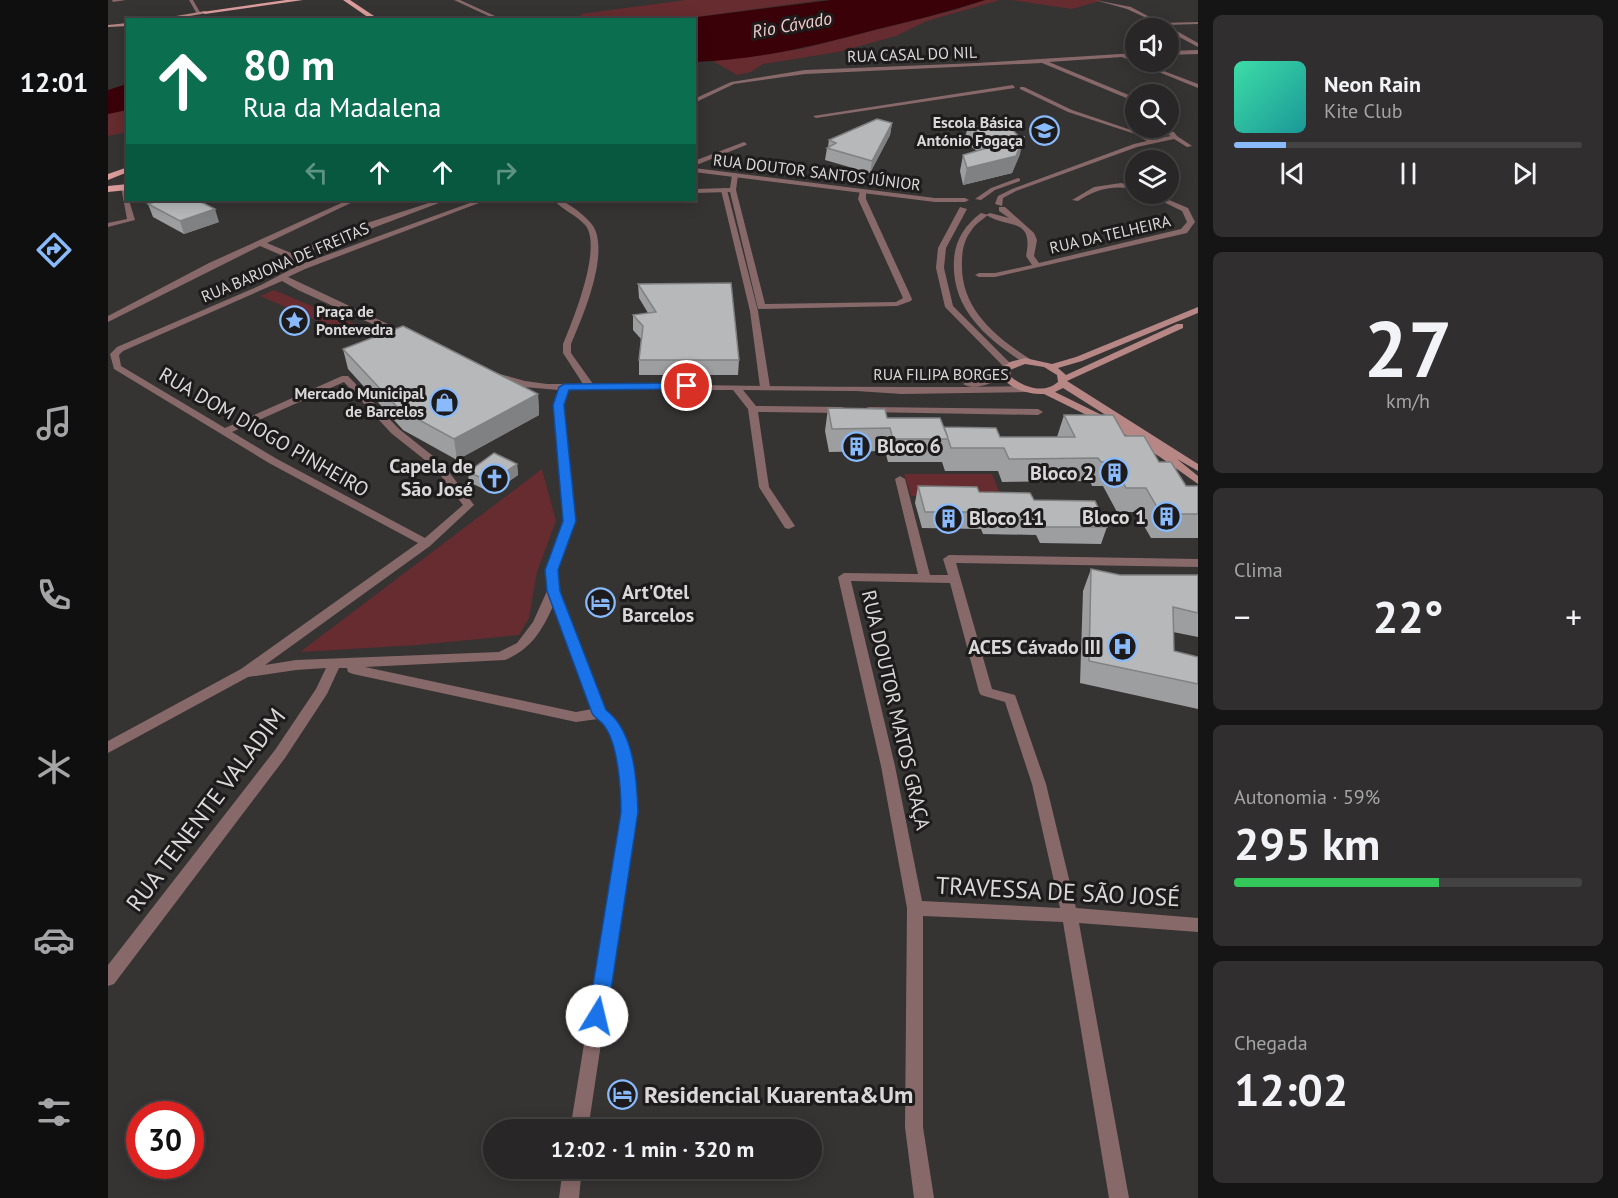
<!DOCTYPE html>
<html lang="pt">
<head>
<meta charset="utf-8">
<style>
	body { margin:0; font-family:"PT Sans",sans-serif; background:#302e2e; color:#f1f3f6; height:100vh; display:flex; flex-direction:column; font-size:22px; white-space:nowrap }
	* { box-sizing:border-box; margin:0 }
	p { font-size:20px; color:#a5a5a7 }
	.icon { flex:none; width:33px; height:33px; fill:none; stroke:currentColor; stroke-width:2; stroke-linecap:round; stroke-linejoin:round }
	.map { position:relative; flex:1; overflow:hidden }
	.side { display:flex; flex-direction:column; gap:15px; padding:15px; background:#161515; width:420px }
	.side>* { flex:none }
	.hud { position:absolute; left:18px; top:18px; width:570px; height:183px; border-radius:0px; box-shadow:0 3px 15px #0003,0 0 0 2px #444343; background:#0b6e4f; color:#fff; overflow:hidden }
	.buttons { position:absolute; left:1017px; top:18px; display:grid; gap:12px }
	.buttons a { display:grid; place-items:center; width:54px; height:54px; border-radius:50%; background:#282626; box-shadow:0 3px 15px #0003,0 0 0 2px #444343; font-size:30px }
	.speed { position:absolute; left:18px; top:1101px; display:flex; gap:12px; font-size:30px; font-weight:700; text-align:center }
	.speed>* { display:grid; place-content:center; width:78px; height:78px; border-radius:50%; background:#282626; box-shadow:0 3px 15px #0003,0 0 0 2px #444343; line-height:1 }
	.speed .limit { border:9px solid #d22; background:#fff; color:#111 }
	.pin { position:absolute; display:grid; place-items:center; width:51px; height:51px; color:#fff; margin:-26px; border:3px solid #fff; border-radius:50%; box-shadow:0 2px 6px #0007 }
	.me { position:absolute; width:66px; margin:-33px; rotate:9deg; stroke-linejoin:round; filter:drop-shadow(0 0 4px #0008) }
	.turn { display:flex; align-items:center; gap:21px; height:126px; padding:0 18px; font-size:27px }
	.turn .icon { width:78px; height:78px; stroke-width:2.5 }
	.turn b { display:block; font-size:42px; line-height:51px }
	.lanes { display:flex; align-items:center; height:57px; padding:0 18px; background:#0003; justify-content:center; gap:30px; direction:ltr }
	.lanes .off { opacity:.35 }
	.big { font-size:45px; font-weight:600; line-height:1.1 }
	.side .card { flex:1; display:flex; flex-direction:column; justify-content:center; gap:9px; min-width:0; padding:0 21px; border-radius:9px; background:#302e2e }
	.side .dial { align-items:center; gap:0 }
	.dial b { font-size:78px; line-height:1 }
	.song { display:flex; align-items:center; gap:18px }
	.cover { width:72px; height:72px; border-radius:9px; background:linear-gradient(135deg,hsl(160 70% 55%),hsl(180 70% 35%)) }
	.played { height:6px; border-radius:3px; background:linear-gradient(90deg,#89bafc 15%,#444343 15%) }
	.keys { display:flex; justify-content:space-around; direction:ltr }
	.heat { display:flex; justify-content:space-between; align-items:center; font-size:33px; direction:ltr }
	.charge { height:9px; border-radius:4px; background:linear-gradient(90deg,#34c759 59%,#444343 0) }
	.trip { position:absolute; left:375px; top:1119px; width:339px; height:60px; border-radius:30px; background:#282626; box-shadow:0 3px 15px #0003,0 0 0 2px #444343; font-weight:600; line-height:60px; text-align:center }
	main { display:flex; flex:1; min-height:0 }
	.dock { display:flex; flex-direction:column; width:108px; justify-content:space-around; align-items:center; background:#100f0f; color:#a5a5a7 }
	.dock .icon { width:42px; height:42px }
	.dock .selected { color:#89bafc }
	.dock b { font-size:27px; color:#f1f3f6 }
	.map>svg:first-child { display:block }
	.green { fill:#662c2f }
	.water { fill:#3b0109 }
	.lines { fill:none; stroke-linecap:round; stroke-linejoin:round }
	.pedestrian { fill:#886969; fill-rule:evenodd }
	.minor { fill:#886969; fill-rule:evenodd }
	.tertiary { fill:#886969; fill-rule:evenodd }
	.secondary { fill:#b78786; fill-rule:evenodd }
	.primary { fill:#db9d9c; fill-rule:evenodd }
	.wall { fill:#9d9ea0 }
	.shaded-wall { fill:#7f8182 }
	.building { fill:#b6b8ba; stroke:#7f8182; stroke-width:1.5 }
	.route { fill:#1a73e8; stroke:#114b97; stroke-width:1.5 }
	.labels { text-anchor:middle; stroke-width:6; stroke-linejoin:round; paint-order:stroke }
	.far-street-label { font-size:16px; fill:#dad8d8; stroke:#1d1b1b }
	.far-poi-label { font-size:16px; font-weight:bold; fill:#dad8d8; stroke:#1d1b1b; text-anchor:end }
	.far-water-label { font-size:18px; font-style:italic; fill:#f3c9c9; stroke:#1d1b1b }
	.street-label { font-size:20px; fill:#dad8d8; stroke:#1d1b1b }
	.poi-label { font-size:20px; font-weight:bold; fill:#dad8d8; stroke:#1d1b1b; text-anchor:end }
	.near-street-label { font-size:24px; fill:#dad8d8; stroke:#1d1b1b }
	.near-poi-label { font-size:24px; font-weight:bold; fill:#dad8d8; stroke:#1d1b1b; text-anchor:start }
</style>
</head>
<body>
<main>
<nav class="dock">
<b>12:01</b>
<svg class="icon selected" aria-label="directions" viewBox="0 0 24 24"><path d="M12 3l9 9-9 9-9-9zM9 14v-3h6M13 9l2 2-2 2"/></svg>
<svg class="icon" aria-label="music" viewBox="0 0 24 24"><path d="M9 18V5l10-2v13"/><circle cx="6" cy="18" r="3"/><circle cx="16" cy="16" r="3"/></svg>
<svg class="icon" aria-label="phone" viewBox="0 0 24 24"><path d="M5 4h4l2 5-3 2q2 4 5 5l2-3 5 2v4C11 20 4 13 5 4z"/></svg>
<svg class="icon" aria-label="climate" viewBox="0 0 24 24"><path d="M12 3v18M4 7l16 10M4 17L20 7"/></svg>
<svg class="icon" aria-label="car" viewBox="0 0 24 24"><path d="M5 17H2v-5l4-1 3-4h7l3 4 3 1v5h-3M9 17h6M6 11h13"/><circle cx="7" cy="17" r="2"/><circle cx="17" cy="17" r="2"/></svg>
<svg class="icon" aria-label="filters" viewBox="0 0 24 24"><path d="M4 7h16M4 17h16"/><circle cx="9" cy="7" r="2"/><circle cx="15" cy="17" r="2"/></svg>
</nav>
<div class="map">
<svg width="1090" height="1198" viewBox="0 0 1090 1198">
	<rect width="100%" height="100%" fill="#363333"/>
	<path class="green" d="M578,0H714L573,19H476L472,14Z
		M877,0H892L819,21L788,36L730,52L655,64L643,72L629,75L605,61L693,49L847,10Z
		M903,0H995L964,9Z
		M19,110V132L0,136V114Z
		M166,290L259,329L245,336L152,296Z
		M434,469L448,521L429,572L421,618L411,635L309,645L192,652Z
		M796,474H884L893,496H803Z"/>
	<path class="water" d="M723,0H877C840,12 803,21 766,30C707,46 648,60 587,62L586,20L574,19Z
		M19,84V110L0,114V90Z"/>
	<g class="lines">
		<path class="pedestrian" d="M616,188L619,190L650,311L662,387L657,390L652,387L642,311L613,190Z
			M240,200H249L159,243L183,253L256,224L330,200H339L188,257L198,267L194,269L180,258L152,246L0,322V316L101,263Z"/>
		<path class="minor" d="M4,0H18L5,2Z
			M81,0H85L93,14H89Z
			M346,0H352L396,20H389Z
			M987,0L1023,7L1053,23L1090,22V24L1058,25L1090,43V47L1060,31V28L1019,9Z
			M1090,50V54L1060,55V51Z
			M1028,53V57H1021L1028,60V62H1032L1090,84V88L1014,57L941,62L1028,98V102L934,63L697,74L626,84L586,103V99L623,82L697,70L869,63Z
			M905,85L907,88L708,118L705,116Z
			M912,87H916L964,110L1029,132L1024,133L960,112L912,89Z
			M1060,112L1067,121L1060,127Z
			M636,142L639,144L638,145L586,166V161Z
			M627,173L630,175L628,190L657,304L788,302L795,298L750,199L752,191L755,189L758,191V199L804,299L803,301L789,306L650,309L622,192L586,193V189L622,188L624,175Z
			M1013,183L1028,186V190C1007,184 988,189 970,201L964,200L986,187Z
			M13,187L18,188L20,200H21L27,220L0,227V223L19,219Z
			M1039,194H1047L1080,208L1087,222L1079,233L887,277H871L867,275L871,273H887L924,265L918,256C926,217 901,229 878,215L882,213L901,218L891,211V207H897L926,233L929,240L926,256L931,263L1073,229L1079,222L1074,211Z
			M370,200H379L197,269L180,277L301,334V338H295L190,290L174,281L15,351L11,355L13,366L117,428L234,376H240L291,429L335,464L366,505L322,546L157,665L188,660L391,652L409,643L425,622L439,591L438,570L455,521L445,405L450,390L416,387L383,376L388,373L417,381L439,384H475L455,353V344C465,320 494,249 478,226C469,215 454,210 446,200C455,200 462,205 470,211C477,217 485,223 488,232C498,262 475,316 463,344V353L485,384C629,385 773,389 918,386L923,389L918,392L794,394L748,391L635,390L648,406L734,407L739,410L734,413L650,412L661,487L687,526L681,529L677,528L651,487L640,409L625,390H460L455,405L467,521L450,570L451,591L498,710C526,732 527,778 528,811L480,1130H462L514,811C513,784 513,736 490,719L468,722L245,674L240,672L239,668H231L219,694L177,758L6,984L0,986V965L167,750L208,689L218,668L188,670L140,677L0,753V741L133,669L310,543L161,463L6,369L2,354L9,347L153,285L191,265ZM236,382L283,433L327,468L355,505L317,538L169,459L124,432ZM445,606L484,709L468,712L257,667L397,660C423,649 434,631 445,606Z
			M897,370L902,373L900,375C887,381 869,392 855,384L860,381L873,380Z
			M761,407L930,409L935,412L930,415L758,412V408Z
			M792,476L797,479L822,575H840L835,559L841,555L1090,559V567L848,563L884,689L907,695L938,784L968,908L1090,918V932L971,923L1021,1198H1001L955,922L815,916V1127L826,1198H806L797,1127L799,908L773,766L730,577L736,573L810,574L787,479ZM743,581L842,583L871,692L873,695L897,702L924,784L952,908L814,901L787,766Z
			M455,1168H474L471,1198H451Z"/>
		<path class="tertiary" d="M1030,128H1037L1030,132L1045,139L1063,136L1043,128L1066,132L1069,136L1084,146L1079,147L1066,139L1029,147L908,191L895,198L894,206L887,204L890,196L904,189L1026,144L1039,141L1023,132Z
			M586,168L827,198H857L861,200L857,202H827L586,172Z
			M910,178L912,179V181L887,190L873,200L867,199L883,188Z
			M852,207L859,209L838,248L836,268L845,306L903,364V368H897L837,307L828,268L830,248Z
			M873,213L880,215C874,220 867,224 863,231C856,240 854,251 854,262C852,308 886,336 922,359V363H916C878,338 843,309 846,260C847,240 857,225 873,213Z"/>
		<path class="secondary" d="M97,11L99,13L59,20H45Z
			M20,23V26L0,27V25Z
			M1090,307V313L974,361L950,368L958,375L1069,324H1075V328L959,381L1090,464V471L1069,459L1090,476V484L1052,457L1013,432L936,394C920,394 905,390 894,378L892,369L902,362L917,358L944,364L968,357ZM917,364L936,367L949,375L950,382C936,394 917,388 903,377L902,370ZM955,388L1012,424L947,392Z"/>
		<path class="primary" d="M178,0H195L97,14L94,12Z
			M235,0H242L272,20H264Z
			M20,167V172L0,180V174Z
			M20,184V190L0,192V186Z"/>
	</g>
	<path class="wall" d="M784,123L782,135L762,173L717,160L719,148L720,147L721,140Z
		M860,126L892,128L912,154L904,173L855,185L852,171L855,155L869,151L856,142Z
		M40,204L111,222L76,234L45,217Z
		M530,284L631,360L630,375H531V360L533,339L525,330V315L540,313L531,298Z
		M235,349L430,394L431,415L349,460L295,430L240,369Z
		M720,408L892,437H949L956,415L1017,436L1051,462L1078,486H1090V538H1043L1028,512H1009L995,486H984L982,481L894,482L890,471H837L834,462H780L777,451L721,452L717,431Z
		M409,464L410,475L384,493L361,482L360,472Z
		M810,486L871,492L926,500L999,527L993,544L932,543L928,535L875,534L873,529L814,528L807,503Z
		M983,569L1012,575H1090V637L1065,632L1066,651L1090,657V709L972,683L975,591Z"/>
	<path class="shaded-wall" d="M784,123L782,135L762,173L764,161Z
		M916,137L912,154L904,173L855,185L859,168Z
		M107,209L111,222L76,234L72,221Z
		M430,394L431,415L349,460L346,439Z
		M409,464L410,475L384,493L383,482Z"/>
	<path class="building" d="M769,119L784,123L764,161L719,148L728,143L721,140Z
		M885,123L892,128H903L912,138L916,137L908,156L859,168L855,155L889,145L860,126Z
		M54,200H89L107,209L72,221L40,204Z
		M623,283L631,360H531L535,326L525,315L548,312L530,284Z
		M295,326L430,394L346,439L291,409L235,349Z
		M720,408L777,409L779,418H832L840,438L836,427L888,428L892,437H967L956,415H1005L1017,436H1036L1051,462H1063L1078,486H1090V514H1053L1038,488H1018L1004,462H993L990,458L901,459L896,448H843L840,439H785L782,428L724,429Z
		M386,453L409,464L383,482L360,472Z
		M810,486L869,487L871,492L922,493L926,500L987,501L999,527H937L934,518H880L878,512H817Z
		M983,569L1012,575H1090V613L1065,607L1066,651L1090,657V684L981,661Z"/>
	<path class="route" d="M579,383L584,386L583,389L461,390L456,405L468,521L450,570L452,591L498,710C526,731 529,779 530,812L499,1016L496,1023L489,1026L482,1023L480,1016L513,812C513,789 510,745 497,727C494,721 487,719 484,713L439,591L437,570L455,521L445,405L451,387L456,384Z"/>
	<defs>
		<symbol id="school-ring" viewBox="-11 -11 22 22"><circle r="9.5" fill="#1d1b1b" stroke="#89bafc" stroke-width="1.5"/><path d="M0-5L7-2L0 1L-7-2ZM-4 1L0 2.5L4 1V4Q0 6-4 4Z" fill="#89bafc"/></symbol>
		<symbol id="sight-ring" viewBox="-11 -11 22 22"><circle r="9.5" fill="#1d1b1b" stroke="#89bafc" stroke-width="1.5"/><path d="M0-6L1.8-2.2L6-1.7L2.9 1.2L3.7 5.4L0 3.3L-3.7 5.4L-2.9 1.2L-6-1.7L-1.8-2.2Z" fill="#89bafc"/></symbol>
		<symbol id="shop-ring" viewBox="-11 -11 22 22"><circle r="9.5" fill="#1d1b1b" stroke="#89bafc" stroke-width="1.5"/><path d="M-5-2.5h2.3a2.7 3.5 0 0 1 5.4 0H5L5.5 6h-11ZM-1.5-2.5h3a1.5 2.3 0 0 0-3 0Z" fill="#89bafc"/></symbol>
		<symbol id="building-ring" viewBox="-11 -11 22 22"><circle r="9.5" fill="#1d1b1b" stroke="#89bafc" stroke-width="1.5"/><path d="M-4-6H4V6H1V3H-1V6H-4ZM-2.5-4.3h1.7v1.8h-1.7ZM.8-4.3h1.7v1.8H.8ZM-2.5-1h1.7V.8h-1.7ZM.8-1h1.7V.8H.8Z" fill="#89bafc"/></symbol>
		<symbol id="church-ring" viewBox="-11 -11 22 22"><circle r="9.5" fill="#1d1b1b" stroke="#89bafc" stroke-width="1.5"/><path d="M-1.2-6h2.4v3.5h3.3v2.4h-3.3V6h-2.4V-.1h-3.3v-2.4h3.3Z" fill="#89bafc"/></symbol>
		<symbol id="hotel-ring" viewBox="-11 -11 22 22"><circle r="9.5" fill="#1d1b1b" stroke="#89bafc" stroke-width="1.5"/><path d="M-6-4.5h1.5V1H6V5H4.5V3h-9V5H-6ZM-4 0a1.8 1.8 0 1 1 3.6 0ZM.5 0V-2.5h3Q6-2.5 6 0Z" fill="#89bafc"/></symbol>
		<symbol id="hospital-ring" viewBox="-11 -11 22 22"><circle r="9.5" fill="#1d1b1b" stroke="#89bafc" stroke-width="1.5"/><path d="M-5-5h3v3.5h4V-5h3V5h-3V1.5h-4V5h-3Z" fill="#89bafc"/></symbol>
	</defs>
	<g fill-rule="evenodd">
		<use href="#school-ring" x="920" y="114" width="33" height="33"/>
		<use href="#sight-ring" x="170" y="304" width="33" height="33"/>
		<use href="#shop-ring" x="320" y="386" width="33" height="33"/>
		<use href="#building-ring" x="732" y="430" width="33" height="33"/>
		<use href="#building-ring" x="990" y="456" width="33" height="33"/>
		<use href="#church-ring" x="370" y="462" width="33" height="33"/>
		<use href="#building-ring" x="1042" y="500" width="33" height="33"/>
		<use href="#building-ring" x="824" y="502" width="33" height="33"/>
		<use href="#hotel-ring" x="476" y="586" width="33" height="33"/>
		<use href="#hospital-ring" x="998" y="630" width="33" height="33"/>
		<use href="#hotel-ring" x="498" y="1078" width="33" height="33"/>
	</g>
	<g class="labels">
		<g class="far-street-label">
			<text transform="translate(804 54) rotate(-2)" y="6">RUA CASAL DO NIL</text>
			<text transform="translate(709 172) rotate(7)" y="6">RUA DOUTOR SANTOS JÚNIOR</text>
			<text transform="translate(1002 234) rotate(-13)" y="6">RUA DA TELHEIRA</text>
			<text transform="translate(177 262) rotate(-23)" y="6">RUA BARJONA DE FREITAS</text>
			<text x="833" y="380">RUA FILIPA BORGES</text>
		</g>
		<g class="far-poi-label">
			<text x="915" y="128">Escola Básica<tspan x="915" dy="18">António Fogaça</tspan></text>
			<text x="208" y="317" text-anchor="start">Praça de<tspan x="208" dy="18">Pontevedra</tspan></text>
			<text x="316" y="399">Mercado Municipal<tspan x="316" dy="18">de Barcelos</tspan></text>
		</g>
		<g class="far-water-label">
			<text transform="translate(684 25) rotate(-10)" y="6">Rio Cávado</text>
		</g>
		<g class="street-label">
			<text transform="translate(156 432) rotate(30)" y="7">RUA DOM DIOGO PINHEIRO</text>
			<text transform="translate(788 710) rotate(77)" y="7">RUA DOUTOR MATOS GRAÇA</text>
		</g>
		<g class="poi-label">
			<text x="769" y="453" text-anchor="start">Bloco 6</text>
			<text x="365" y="473">Capela de<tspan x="365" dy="23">São José</tspan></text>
			<text x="986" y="480">Bloco 2</text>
			<text x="1038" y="524">Bloco 1</text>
			<text x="861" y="525" text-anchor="start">Bloco 11</text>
			<text x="514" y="599" text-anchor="start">Art'Otel<tspan x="514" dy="23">Barcelos</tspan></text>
			<text x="993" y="654">ACES Cávado III</text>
		</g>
		<g class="near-street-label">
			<text transform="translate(98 810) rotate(-53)" y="8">RUA TENENTE VALADIM</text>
			<text transform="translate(950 892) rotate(3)" y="8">TRAVESSA DE SÃO JOSÉ</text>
		</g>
		<g class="near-poi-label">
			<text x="536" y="1103">Residencial Kuarenta&amp;Um</text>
		</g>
	</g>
</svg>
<div class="buttons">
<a><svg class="icon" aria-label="sound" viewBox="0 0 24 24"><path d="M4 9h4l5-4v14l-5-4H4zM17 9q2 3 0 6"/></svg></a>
<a><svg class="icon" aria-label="search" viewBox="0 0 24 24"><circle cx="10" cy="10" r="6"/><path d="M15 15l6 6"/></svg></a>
<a><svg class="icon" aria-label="layers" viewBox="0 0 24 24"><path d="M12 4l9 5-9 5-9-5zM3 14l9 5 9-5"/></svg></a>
</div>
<div class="speed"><div class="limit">30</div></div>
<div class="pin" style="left:579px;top:386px;background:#d93025"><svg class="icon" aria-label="arrive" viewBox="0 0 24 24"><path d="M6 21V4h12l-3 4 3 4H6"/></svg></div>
<svg class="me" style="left:489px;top:1016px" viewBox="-20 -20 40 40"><circle r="19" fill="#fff"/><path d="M0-13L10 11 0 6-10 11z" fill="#1a73e8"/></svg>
<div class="trip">12:02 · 1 min · 320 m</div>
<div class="hud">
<div class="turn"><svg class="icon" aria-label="ahead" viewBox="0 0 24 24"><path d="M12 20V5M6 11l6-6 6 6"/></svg><div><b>80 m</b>Rua da Madalena</div></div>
<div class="lanes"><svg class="icon off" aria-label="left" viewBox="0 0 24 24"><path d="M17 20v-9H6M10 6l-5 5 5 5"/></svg><svg class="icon" aria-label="ahead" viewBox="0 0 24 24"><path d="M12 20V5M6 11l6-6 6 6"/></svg><svg class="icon" aria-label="ahead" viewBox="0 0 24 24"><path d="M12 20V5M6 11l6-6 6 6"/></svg><svg class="icon off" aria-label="right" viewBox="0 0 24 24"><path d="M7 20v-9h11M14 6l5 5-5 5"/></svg></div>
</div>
</div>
<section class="side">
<div class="card">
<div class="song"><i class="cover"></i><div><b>Neon Rain</b><p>Kite Club</p></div></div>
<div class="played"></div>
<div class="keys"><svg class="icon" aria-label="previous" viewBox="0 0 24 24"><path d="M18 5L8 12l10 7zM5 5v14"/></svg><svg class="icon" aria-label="pause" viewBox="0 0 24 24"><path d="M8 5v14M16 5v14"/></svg><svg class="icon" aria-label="next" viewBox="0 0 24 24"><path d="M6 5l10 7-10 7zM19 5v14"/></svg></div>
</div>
<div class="card dial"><b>27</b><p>km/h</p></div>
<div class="card"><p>Clima</p>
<div class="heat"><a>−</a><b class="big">22°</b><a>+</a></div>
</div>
<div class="card"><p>Autonomia · 59%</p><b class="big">295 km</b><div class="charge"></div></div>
<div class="card"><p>Chegada</p><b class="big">12:02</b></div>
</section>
</main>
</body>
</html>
